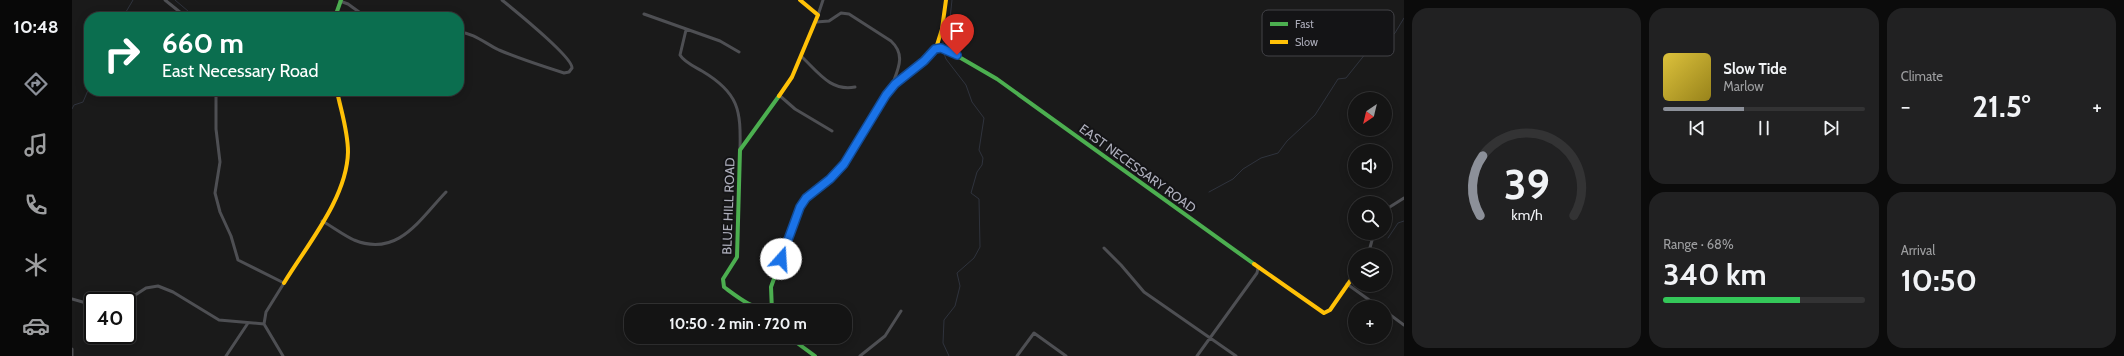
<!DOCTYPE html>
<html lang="en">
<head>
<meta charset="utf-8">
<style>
	body { margin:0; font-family:Cabin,sans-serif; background:#212122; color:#f1f3f6; height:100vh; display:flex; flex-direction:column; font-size:15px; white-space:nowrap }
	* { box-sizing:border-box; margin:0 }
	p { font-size:13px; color:#9d9ea0 }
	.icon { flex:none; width:22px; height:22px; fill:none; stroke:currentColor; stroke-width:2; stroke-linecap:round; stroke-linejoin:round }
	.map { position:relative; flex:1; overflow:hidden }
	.sheet { display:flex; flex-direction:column; gap:8px; padding:8px; background:#0b0b0b; width:720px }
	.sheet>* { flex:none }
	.banner { position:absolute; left:12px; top:12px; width:380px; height:84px; border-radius:16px; box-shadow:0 2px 10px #0003,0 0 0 1px #333334; background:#0b6e4f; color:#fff; overflow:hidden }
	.needle { width:26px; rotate:215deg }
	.buttons { position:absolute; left:1276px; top:92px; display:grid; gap:8px }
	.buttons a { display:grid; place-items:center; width:44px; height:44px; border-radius:50%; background:#141414; box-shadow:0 2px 10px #0003,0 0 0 1px #333334; font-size:20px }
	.speed { position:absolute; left:12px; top:292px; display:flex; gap:8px; font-size:20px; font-weight:700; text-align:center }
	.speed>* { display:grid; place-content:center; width:52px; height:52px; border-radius:50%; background:#141414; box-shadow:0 2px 10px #0003,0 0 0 1px #333334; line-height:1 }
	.speed .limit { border:2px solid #111; border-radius:6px; background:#fff; color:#111 }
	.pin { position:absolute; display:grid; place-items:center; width:34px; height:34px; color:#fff; margin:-41px -17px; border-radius:50% 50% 50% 0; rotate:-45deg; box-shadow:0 0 4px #0007 }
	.pin .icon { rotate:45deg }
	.me { position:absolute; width:44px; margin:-22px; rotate:19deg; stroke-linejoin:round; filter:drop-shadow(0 0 3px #0008) }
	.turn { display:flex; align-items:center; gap:14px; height:84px; padding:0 12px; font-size:18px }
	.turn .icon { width:52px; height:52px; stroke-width:2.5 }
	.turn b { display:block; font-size:28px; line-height:34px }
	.big { font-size:30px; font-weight:800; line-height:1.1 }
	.sheet .widget { flex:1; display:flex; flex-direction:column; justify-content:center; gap:6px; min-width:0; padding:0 14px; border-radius:16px; background:#212122 }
	.sheet .dial { align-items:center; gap:0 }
	.dial svg { height:104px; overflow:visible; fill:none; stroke:#333334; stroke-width:7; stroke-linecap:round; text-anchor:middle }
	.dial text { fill:#f1f3f6; stroke:none }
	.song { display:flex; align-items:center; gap:12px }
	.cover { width:48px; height:48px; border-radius:6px; background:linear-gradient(135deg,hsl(50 70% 55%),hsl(50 70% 35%)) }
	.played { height:4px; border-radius:2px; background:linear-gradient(90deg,#8c9099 40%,#333334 40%) }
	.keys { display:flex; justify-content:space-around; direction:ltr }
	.heat { display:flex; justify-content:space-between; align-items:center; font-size:22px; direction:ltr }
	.charge { height:6px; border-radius:3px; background:linear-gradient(90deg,#34c759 68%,#333334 0) }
	.sheet .tiles { flex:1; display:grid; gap:8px; grid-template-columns:repeat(3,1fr) }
	.widget:first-child { grid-row:span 2 }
	.trip { position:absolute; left:552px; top:304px; width:228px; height:40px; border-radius:16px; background:#141414; box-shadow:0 2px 10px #0003,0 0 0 1px #333334; font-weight:800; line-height:40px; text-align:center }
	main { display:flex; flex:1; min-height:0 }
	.tab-bar { display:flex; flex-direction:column; width:72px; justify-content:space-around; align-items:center; background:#080808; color:#9d9ea0 }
	.tab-bar .icon { width:28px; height:28px }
	.tab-bar .selected { color:#8c9099 }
	.tab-bar b { font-size:18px; color:#f1f3f6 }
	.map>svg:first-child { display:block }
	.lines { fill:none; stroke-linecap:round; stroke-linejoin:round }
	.stream { stroke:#2f333d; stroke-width:1 }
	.street { stroke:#4e4f53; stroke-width:3 }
	.fast { stroke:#4caf50; stroke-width:4 }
	.slow { stroke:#ffc107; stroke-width:4 }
	.route-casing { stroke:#114b97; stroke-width:10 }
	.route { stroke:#1a73e8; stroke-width:7 }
	.labels { text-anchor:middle; stroke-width:4; stroke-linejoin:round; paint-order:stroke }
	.street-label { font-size:13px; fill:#acadba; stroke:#141416 }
	.key { fill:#141416; stroke:#424247; stroke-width:1 }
	.key-label { font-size:11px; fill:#acadba }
</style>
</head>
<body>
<main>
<nav class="tab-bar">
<b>10:48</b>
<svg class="icon selected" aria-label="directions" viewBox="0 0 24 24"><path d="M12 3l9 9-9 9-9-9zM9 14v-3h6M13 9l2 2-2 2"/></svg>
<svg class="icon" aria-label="music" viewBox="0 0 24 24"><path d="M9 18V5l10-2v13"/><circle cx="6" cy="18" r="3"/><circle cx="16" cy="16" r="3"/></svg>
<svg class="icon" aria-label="phone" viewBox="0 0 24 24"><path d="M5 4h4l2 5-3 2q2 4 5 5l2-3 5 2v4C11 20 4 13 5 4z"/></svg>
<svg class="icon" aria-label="climate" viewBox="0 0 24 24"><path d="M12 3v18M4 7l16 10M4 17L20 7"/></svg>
<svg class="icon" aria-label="car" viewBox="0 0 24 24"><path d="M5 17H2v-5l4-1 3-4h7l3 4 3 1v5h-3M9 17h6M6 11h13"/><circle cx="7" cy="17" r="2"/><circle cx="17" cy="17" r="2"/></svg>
</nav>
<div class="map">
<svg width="1332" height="356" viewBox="0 0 1332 356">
	<rect width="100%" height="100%" fill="#1a1a1a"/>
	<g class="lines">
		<path class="stream" d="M103,0L123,17
			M51,17L61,0
			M873,38L877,28L880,0
			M871,46V42
			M871,51L874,59L894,85L900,102L912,118L907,150L911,158L910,165L905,172L899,193L907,199L908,247L902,258L885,273L888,286L883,306L872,320L871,343L877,356
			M0,109L2,105L11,102L17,88
			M1137,192L1161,179L1171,169L1189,158L1206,153L1215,141L1243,115L1266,79L1274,78L1302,43L1311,44L1323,33L1332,18
			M1316,238L1326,223L1332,221"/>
		<path class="street" d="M93,0L114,17
			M268,1L276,4L294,17
			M572,14L648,41L667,52
			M746,15L751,0
			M744,22L757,21L769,13L777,14L819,41C832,53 828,65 822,80L823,84
			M614,30L608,55C612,62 623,67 630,71C667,93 669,110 668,150
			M387,32C402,33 414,44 427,50C448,59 470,66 492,73L497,72L500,68C501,57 442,10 430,0
			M730,57C746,72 759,92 783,87
			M144,91V129L148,162L143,193L148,212L159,236L166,260L212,283L194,312L192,324
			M707,95L723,109L760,131
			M1313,210L1332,198
			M250,221C261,227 271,235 282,240C326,258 348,219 374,192
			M1032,248L1049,265L1072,292L1164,356
			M1296,255L1302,233
			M1275,284L1307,307
			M0,299L21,305
			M54,301L74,288L86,286L101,292L147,320L192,324L211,356
			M1313,311L1332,325
			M0,349V356
			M154,356L176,323
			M788,356L813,336L829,311
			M945,356L962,333L994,356
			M1125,356L1185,273L1186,268"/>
		<path class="fast" d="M263,17L269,0
			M863,49L869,48L875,50L925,79L1182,264
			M699,310C680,309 667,298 652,287L651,279L665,257L668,150L707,96
			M700,311L699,287L728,207L766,170L791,131
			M717,337L743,356"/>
		<path class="slow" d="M707,96L720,77L746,15L728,0
			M791,131L815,94L855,59L865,45L870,29L874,0
			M1182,264L1252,313L1258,310L1283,274
			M212,283C235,245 275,198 276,152C276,131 269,111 265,91"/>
	</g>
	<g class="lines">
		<defs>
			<path id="route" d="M709,259L728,207L734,198L758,179L772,164L814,95L823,84L852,61L863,49L869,48L885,55"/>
		</defs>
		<use href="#route" class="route-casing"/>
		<use href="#route" class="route"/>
	</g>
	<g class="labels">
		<g class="street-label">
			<text transform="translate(1066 168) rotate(36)" y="5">EAST NECESSARY ROAD</text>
			<text transform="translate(656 206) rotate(-88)" y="5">BLUE HILL ROAD</text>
		</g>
	</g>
	<rect x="1190" y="10" width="132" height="46" rx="6" class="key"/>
	<rect x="1198" y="22" width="18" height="4" fill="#4caf50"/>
	<rect x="1198" y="40" width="18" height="4" fill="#ffc107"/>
	<g class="key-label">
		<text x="1223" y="28">Fast</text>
		<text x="1223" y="46">Slow</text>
	</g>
</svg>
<div class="buttons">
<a><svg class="needle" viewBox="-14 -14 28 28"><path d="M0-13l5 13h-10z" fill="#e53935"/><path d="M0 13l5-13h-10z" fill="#9d9ea0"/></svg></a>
<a><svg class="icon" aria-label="sound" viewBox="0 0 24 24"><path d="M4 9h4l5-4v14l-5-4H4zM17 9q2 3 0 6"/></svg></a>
<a><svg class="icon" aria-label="search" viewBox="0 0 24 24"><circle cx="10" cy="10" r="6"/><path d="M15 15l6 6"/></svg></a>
<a><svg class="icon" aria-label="layers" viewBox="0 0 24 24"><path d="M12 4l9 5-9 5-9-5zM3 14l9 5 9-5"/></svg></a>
<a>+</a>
</div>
<div class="speed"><div class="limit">40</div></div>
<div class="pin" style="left:885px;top:55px;background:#d93025"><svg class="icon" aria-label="arrive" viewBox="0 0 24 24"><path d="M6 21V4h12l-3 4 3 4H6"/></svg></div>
<svg class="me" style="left:709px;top:259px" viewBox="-20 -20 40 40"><circle r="19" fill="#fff"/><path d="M0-13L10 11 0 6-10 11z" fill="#1a73e8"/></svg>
<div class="trip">10:50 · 2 min · 720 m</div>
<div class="banner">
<div class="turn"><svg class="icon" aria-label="right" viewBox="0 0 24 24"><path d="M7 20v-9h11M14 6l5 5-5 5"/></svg><div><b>660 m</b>East Necessary Road</div></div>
</div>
</div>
<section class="sheet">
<div class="tiles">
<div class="widget dial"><svg viewBox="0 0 100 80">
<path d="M14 69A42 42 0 1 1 86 69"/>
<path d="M14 69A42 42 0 0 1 16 23" stroke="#8c9099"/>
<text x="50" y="56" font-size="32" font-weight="700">39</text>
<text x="50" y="72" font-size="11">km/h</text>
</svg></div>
<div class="widget">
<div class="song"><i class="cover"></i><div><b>Slow Tide</b><p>Marlow</p></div></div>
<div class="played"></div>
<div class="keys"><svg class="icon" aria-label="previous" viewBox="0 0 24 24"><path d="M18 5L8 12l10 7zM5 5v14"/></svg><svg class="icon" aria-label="pause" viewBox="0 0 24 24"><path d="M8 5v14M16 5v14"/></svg><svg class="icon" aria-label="next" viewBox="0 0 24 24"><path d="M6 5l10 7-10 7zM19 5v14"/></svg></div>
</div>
<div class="widget"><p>Climate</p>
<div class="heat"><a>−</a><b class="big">21.5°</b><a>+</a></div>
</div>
<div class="widget"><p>Range · 68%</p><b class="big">340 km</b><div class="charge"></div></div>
<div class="widget"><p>Arrival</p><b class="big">10:50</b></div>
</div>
</section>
</main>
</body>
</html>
